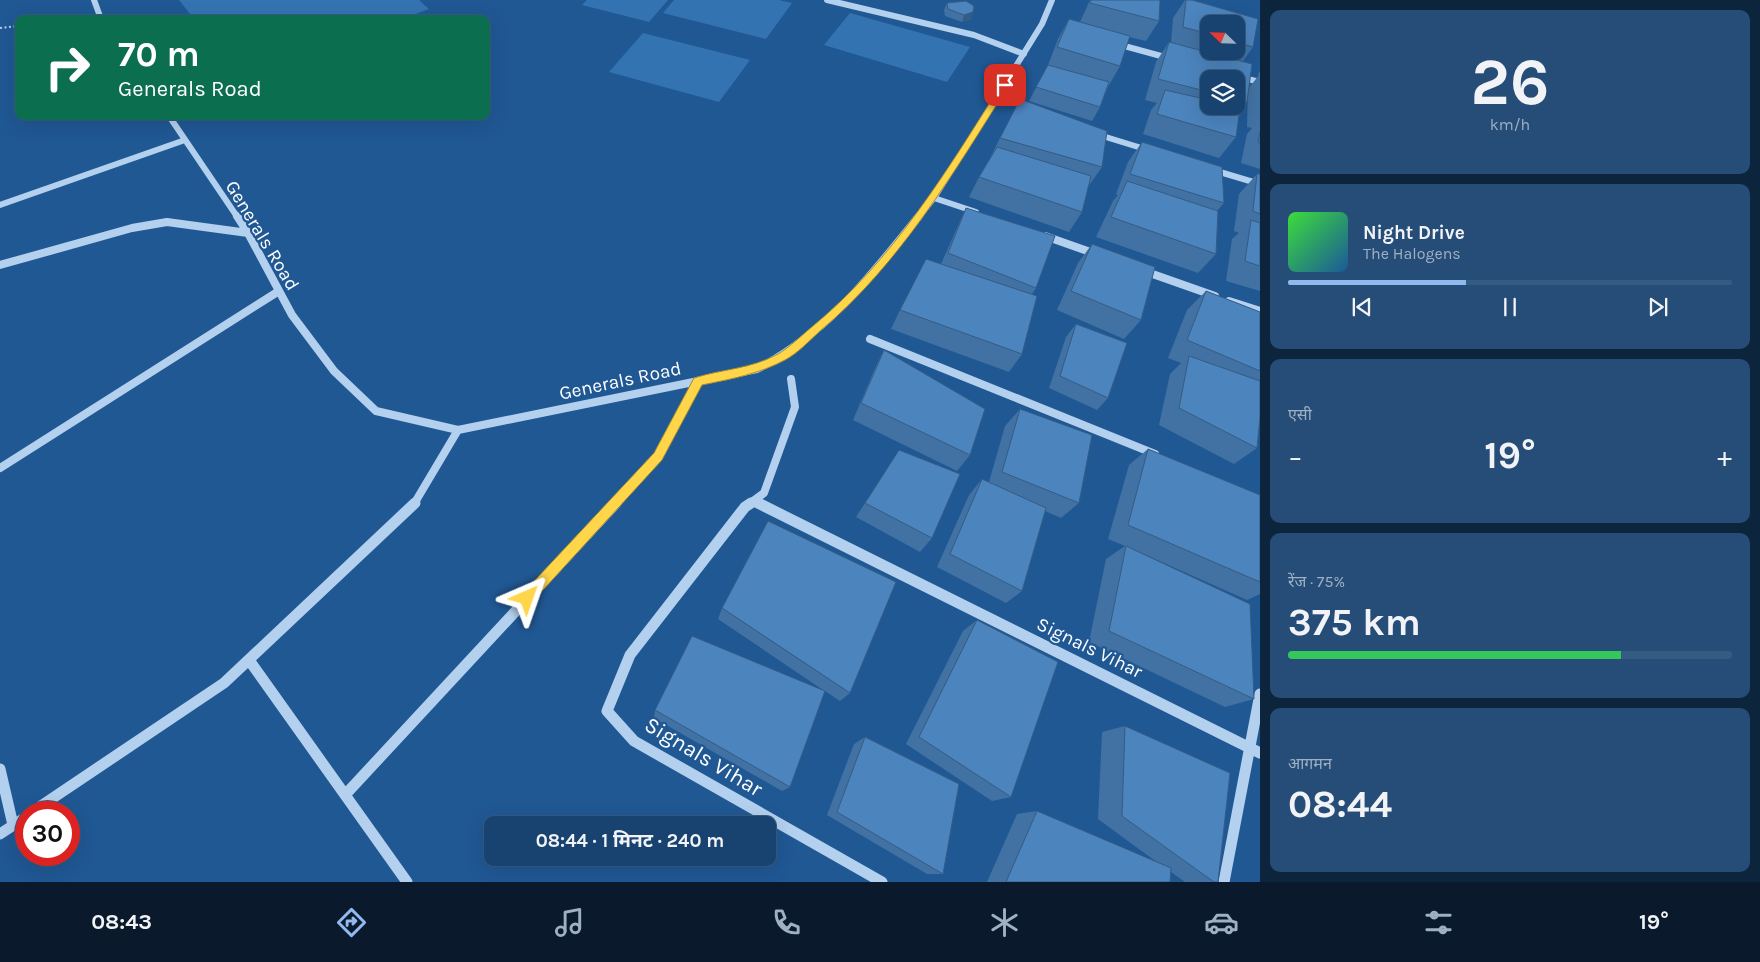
<!DOCTYPE html>
<html lang="hi">
<head>
<meta charset="utf-8">
<style>
	body { margin:0; font-family:Karla,"Noto Sans Devanagari",sans-serif; background:#254d77; color:#f1f3f6; height:100vh; display:flex; flex-direction:column; font-size:19px; white-space:nowrap }
	* { box-sizing:border-box; margin:0 }
	p { font-size:16px; color:#9fb0c3 }
	.icon { flex:none; width:28px; height:28px; fill:none; stroke:currentColor; stroke-width:2; stroke-linecap:round; stroke-linejoin:round }
	.map { position:relative; flex:1; overflow:hidden }
	.drawer { display:flex; flex-direction:column; gap:10px; padding:10px; background:#0d243d; width:500px }
	.drawer>* { flex:none }
	.top-card { position:absolute; left:15px; top:15px; width:475px; height:105px; border-radius:10px; box-shadow:0 5px 20px #0002,0 0 0 1px #365b82; background:#0b6e4f; color:#fff; overflow:hidden }
	.needle { width:32px; rotate:293deg }
	.controls { position:absolute; left:1200px; top:15px; display:grid; gap:10px }
	.controls a { display:grid; place-items:center; width:45px; height:45px; border-radius:10px; background:#18426f; box-shadow:0 5px 20px #0002,0 0 0 1px #365b82; font-size:25px }
	.speed { position:absolute; left:15px; top:801px; display:flex; gap:10px; font-size:25px; font-weight:700; text-align:center }
	.speed>* { display:grid; place-content:center; width:65px; height:65px; border-radius:50%; background:#18426f; box-shadow:0 5px 20px #0002,0 0 0 1px #365b82; line-height:1 }
	.speed .limit { border:8px solid #d22; background:#fff; color:#111 }
	.pin { position:absolute; display:grid; place-items:center; width:42px; height:42px; color:#fff; margin:-21px; border-radius:10px; box-shadow:0 2px 8px #0006 }
	.me { position:absolute; width:55px; margin:-28px; rotate:43deg; stroke-linejoin:round; filter:drop-shadow(0 0 4px #0008) }
	.turn { display:flex; align-items:center; gap:18px; height:105px; padding:0 20px; font-size:22px }
	.turn .icon { width:65px; height:65px; stroke-width:2.5 }
	.turn b { display:block; font-size:35px; line-height:42px }
	.big { font-size:38px; font-weight:700; line-height:1.1 }
	.drawer .tile { flex:1; display:flex; flex-direction:column; justify-content:center; gap:8px; min-width:0; padding:0 18px; border-radius:10px; background:#254d77 }
	.drawer .dial { align-items:center; gap:0 }
	.dial b { font-size:65px; line-height:1 }
	.song { display:flex; align-items:center; gap:15px }
	.cover { width:60px; height:60px; border-radius:8px; background:linear-gradient(135deg,hsl(120 70% 55%),hsl(210 70% 35%)) }
	.played { height:5px; border-radius:2px; background:linear-gradient(90deg,#90b9f0 40%,#365b82 40%) }
	.keys { display:flex; justify-content:space-around; direction:ltr }
	.heat { display:flex; justify-content:space-between; align-items:center; font-size:28px; direction:ltr }
	.charge { height:8px; border-radius:4px; background:linear-gradient(90deg,#34c759 75%,#365b82 0) }
	.trip { position:absolute; left:484px; top:816px; width:292px; height:50px; border-radius:10px; background:#18426f; box-shadow:0 5px 20px #0002,0 0 0 1px #365b82; font-weight:700; line-height:50px; text-align:center }
	.tabs { display:flex; height:80px; justify-content:space-around; align-items:center; background:#0a1a2c; color:#9fb0c3 }
	.tabs .icon { width:35px; height:35px }
	.tabs .selected { color:#90b9f0 }
	.tabs b { font-size:22px; color:#f1f3f6 }
	main { display:flex; flex:1; min-height:0 }
	.map>svg:first-child { display:block }
	.green { fill:#3473b2 }
	.lines { fill:none; stroke-linecap:round; stroke-linejoin:round }
	.path { stroke:#b3d0ee; stroke-width:2; stroke-dasharray:2 2.5; stroke-linecap:butt }
	.minor-far2 { stroke:#b3d0ee; stroke-width:6 }
	.minor-far1 { stroke:#b3d0ee; stroke-width:8 }
	.minor { stroke:#b3d0ee; stroke-width:11 }
	.wall { fill:#4172a3; fill-rule:evenodd }
	.shaded-wall { fill:#355c84 }
	.building { fill:#4c84bd; stroke:#355c84 }
	.route { fill:#ffd54a; stroke:#a68a30 }
	.labels { text-anchor:middle; stroke-width:4.5; stroke-linejoin:round; paint-order:stroke }
	.street-label { font-size:19px; fill:#fff; stroke:#205894 }
	.near-street-label { font-size:22px; fill:#fff; stroke:#205894 }
</style>
</head>
<body>
<main>
<div class="map">
<svg width="1260" height="882" viewBox="0 0 1260 882">
	<rect width="100%" height="100%" fill="#205894"/>
	<path class="green" d="M179,0H419L429,9L403,19H194Z
		M587,0H668L649,22L582,5Z
		M674,0H779L792,3L766,39L663,13Z
		M850,13L970,47L947,82L824,45Z
		M643,33L750,60L719,102L609,72Z"/>
	<g class="lines">
		<path class="path" d="M0,28L19,26"/>
		<path class="minor-far2" d="M94,0L101,19
			M827,0L974,35L1024,54
			M1117,44L1172,59
			M1240,77L1260,82
			M169,116L238,218
			M1096,134L1148,150
			M1213,170L1260,184
			M934,198L976,212
			M0,205L185,140
			M918,218L934,198L1042,24L1052,0"/>
		<path class="minor-far1" d="M237,216L248,233L292,315L334,371L376,411L458,430L757,369C825,335 872,275 919,216
			M1045,236L1096,254
			M0,265L132,228L167,222L248,233
			M1144,271L1215,296
			M1229,301L1260,311
			M870,339L1155,454
			M0,468L279,291
			M754,501L760,504
			M414,504L458,430
			M614,504L658,457L698,381
			M749,504L764,493L795,407L791,379"/>
		<path class="minor" d="M751,503L745,507L630,655L607,711L634,741L882,882
			M758,503L1260,753
			M249,660L407,882
			M0,769L13,825
			M345,795L616,503
			M32,812L224,683L415,503
			M0,834L26,817
			M1224,882L1260,694"/>
	</g>
	<path class="wall" d="M1090,0H1160L1159,21L1146,41L1129,37L1120,66L1108,87L1100,107L1092,121L1029,101L1048,65L1058,39L1069,19L1080,22Z
		M1185,0H1192L1258,19L1253,47L1243,61L1252,64L1248,89L1259,75H1258L1260,71V169L1241,163L1247,134L1252,128L1247,127L1248,89L1247,102L1240,111L1236,137L1219,158L1143,134L1151,110L1157,103L1145,100L1156,62L1169,42L1171,43L1173,18ZM1209,24H1236V51H1209ZM1209,79H1236V106H1209Z
		M947,3L971,19L962,22L945,16L944,10Z
		M1000,138L1102,167L1088,187L1082,212L1069,232L969,197L979,177L991,158H990Z
		M1142,142L1224,203L1217,211L1216,254L1198,273L1096,237L1113,201L1118,195L1116,194L1128,162Z
		M1257,174H1260V291L1226,281L1232,239L1239,233L1234,231L1239,194Z
		M966,208L1036,288L1032,294L1022,354L1009,372L891,329L900,310L941,264L957,228Z
		M1092,244L1141,320L1124,339L1057,310L1078,263Z
		M1206,291L1260,312V417L1257,448L1234,464L1159,425L1170,374L1181,363L1168,358L1187,310Z
		M1076,324L1108,398L1097,410L1049,388L1066,337Z
		M884,350L970,455L957,471L853,420L875,368Z
		M1020,409L1079,503L1061,518L1045,511L1022,591L1006,603L937,567L969,495L982,479L989,482L1005,426Z
		M1148,449L1260,495V594L1247,600L1139,552L1254,699L1225,707L1089,642L1106,559L1125,546L1108,539L1129,465Z
		M899,450L932,538L920,552L856,517Z
		M722,608L850,693L840,701L825,691L790,787L782,791L654,718L655,710L823,690L718,619Z
		M977,620L1011,797L992,801L906,744L963,631Z
		M1125,726L1218,882H1185L1171,872L1170,882H987L1017,814L1037,811L1158,863L1098,819L1102,732Z
		M865,737L943,874H927L827,815L854,744Z"/>
	<path class="shaded-wall" d="M973,12L971,19L962,22L964,15Z"/>
	<path class="building" d="M1091,0H1160L1159,21L1090,3Z
		M1186,0H1192L1258,19L1253,47L1236,42V24H1209V34L1183,27Z
		M966,1L974,6L973,12L964,15L948,9L947,3Z
		M1069,19L1130,36L1120,66L1057,47Z
		M1169,42L1252,64L1247,102L1236,99V79H1209V92L1158,79Z
		M1048,65L1109,82L1100,107L1036,87Z
		M1165,90L1209,100V106H1234L1240,108L1236,137L1157,114Z
		M1020,99L1107,131L1102,167L1000,138Z
		M1260,132V143L1258,142Z
		M1142,142L1222,167L1224,203L1130,174Z
		M997,147L1091,176L1082,212L979,177Z
		M1257,174H1260V214L1253,211Z
		M1127,181L1218,211L1216,254L1111,217Z
		M966,208L1055,236L1036,288L948,253Z
		M1251,220L1260,223V266L1245,261Z
		M1092,244L1155,267L1141,320L1071,291Z
		M926,259L1037,296L1022,354L900,310Z
		M1206,291L1260,312V371L1187,340Z
		M1076,324L1127,343L1108,398L1060,376Z
		M884,350L985,409L970,455L861,403Z
		M1189,356L1260,381V417L1257,448L1179,408Z
		M1020,409L1092,435L1079,503L1002,472Z
		M1148,449L1260,495V582L1128,525Z
		M899,450L960,474L932,538L865,503Z
		M982,479L1046,508L1022,591L950,554Z
		M768,521L896,582L850,693L722,608Z
		M1126,546L1250,604L1254,699L1109,631Z
		M977,620L1058,662L1011,797L919,737Z
		M692,636L825,691L790,787L655,710Z
		M1125,726L1230,773L1218,882H1214L1122,816Z
		M865,737L959,784L943,874L837,812Z
		M1037,811L1171,868L1170,882H1006Z"/>
	<path class="route" d="M1005,83L1009,85C954,172 900,264 820,331C809,341 798,353 785,360C759,374 731,379 702,385L662,460L532,602L527,604L523,602L521,598L523,593L654,453L694,378C722,369 751,369 778,354C790,347 802,335 813,326C892,261 947,171 1001,85Z"/>
	<g class="labels">
		<g class="street-label">
			<text transform="translate(263 235) rotate(59)" y="7">Generals Road</text>
			<text transform="translate(620 380) rotate(-12)" y="7">Generals Road</text>
			<text transform="translate(1090 647) rotate(26)" y="7">Signals Vihar</text>
		</g>
		<g class="near-street-label">
			<text transform="translate(704 756) rotate(31)" y="8">Signals Vihar</text>
		</g>
	</g>
</svg>
<div class="controls">
<a><svg class="needle" viewBox="-14 -14 28 28"><path d="M0-13l5 13h-10z" fill="#e53935"/><path d="M0 13l5-13h-10z" fill="#9fb0c3"/></svg></a>
<a><svg class="icon" aria-label="layers" viewBox="0 0 24 24"><path d="M12 4l9 5-9 5-9-5zM3 14l9 5 9-5"/></svg></a>
</div>
<div class="speed"><div class="limit">30</div></div>
<div class="pin" style="left:1005px;top:85px;background:#d93025"><svg class="icon" aria-label="arrive" viewBox="0 0 24 24"><path d="M6 21V4h12l-3 4 3 4H6"/></svg></div>
<svg class="me" style="left:527px;top:598px" viewBox="-20 -20 40 40"><path d="M0-17L14 15 0 8-14 15z" fill="#ffd54a" stroke="#fff" stroke-width="4"/></svg>
<div class="trip">08:44 · 1 मिनट · 240 m</div>
<div class="top-card">
<div class="turn"><svg class="icon" aria-label="right" viewBox="0 0 24 24"><path d="M7 20v-9h11M14 6l5 5-5 5"/></svg><div><b>70 m</b>Generals Road</div></div>
</div>
</div>
<section class="drawer">
<div class="tile dial"><b>26</b><p>km/h</p></div>
<div class="tile">
<div class="song"><i class="cover"></i><div><b>Night Drive</b><p>The Halogens</p></div></div>
<div class="played"></div>
<div class="keys"><svg class="icon" aria-label="previous" viewBox="0 0 24 24"><path d="M18 5L8 12l10 7zM5 5v14"/></svg><svg class="icon" aria-label="pause" viewBox="0 0 24 24"><path d="M8 5v14M16 5v14"/></svg><svg class="icon" aria-label="next" viewBox="0 0 24 24"><path d="M6 5l10 7-10 7zM19 5v14"/></svg></div>
</div>
<div class="tile"><p>एसी</p>
<div class="heat"><a>−</a><b class="big">19°</b><a>+</a></div>
</div>
<div class="tile"><p>रेंज · 75%</p><b class="big">375 km</b><div class="charge"></div></div>
<div class="tile"><p>आगमन</p><b class="big">08:44</b></div>
</section>
</main>
<nav class="tabs">
<b>08:43</b>
<svg class="icon selected" aria-label="directions" viewBox="0 0 24 24"><path d="M12 3l9 9-9 9-9-9zM9 14v-3h6M13 9l2 2-2 2"/></svg>
<svg class="icon" aria-label="music" viewBox="0 0 24 24"><path d="M9 18V5l10-2v13"/><circle cx="6" cy="18" r="3"/><circle cx="16" cy="16" r="3"/></svg>
<svg class="icon" aria-label="phone" viewBox="0 0 24 24"><path d="M5 4h4l2 5-3 2q2 4 5 5l2-3 5 2v4C11 20 4 13 5 4z"/></svg>
<svg class="icon" aria-label="climate" viewBox="0 0 24 24"><path d="M12 3v18M4 7l16 10M4 17L20 7"/></svg>
<svg class="icon" aria-label="car" viewBox="0 0 24 24"><path d="M5 17H2v-5l4-1 3-4h7l3 4 3 1v5h-3M9 17h6M6 11h13"/><circle cx="7" cy="17" r="2"/><circle cx="17" cy="17" r="2"/></svg>
<svg class="icon" aria-label="filters" viewBox="0 0 24 24"><path d="M4 7h16M4 17h16"/><circle cx="9" cy="7" r="2"/><circle cx="15" cy="17" r="2"/></svg>
<b>19°</b>
</nav>
</body>
</html>
